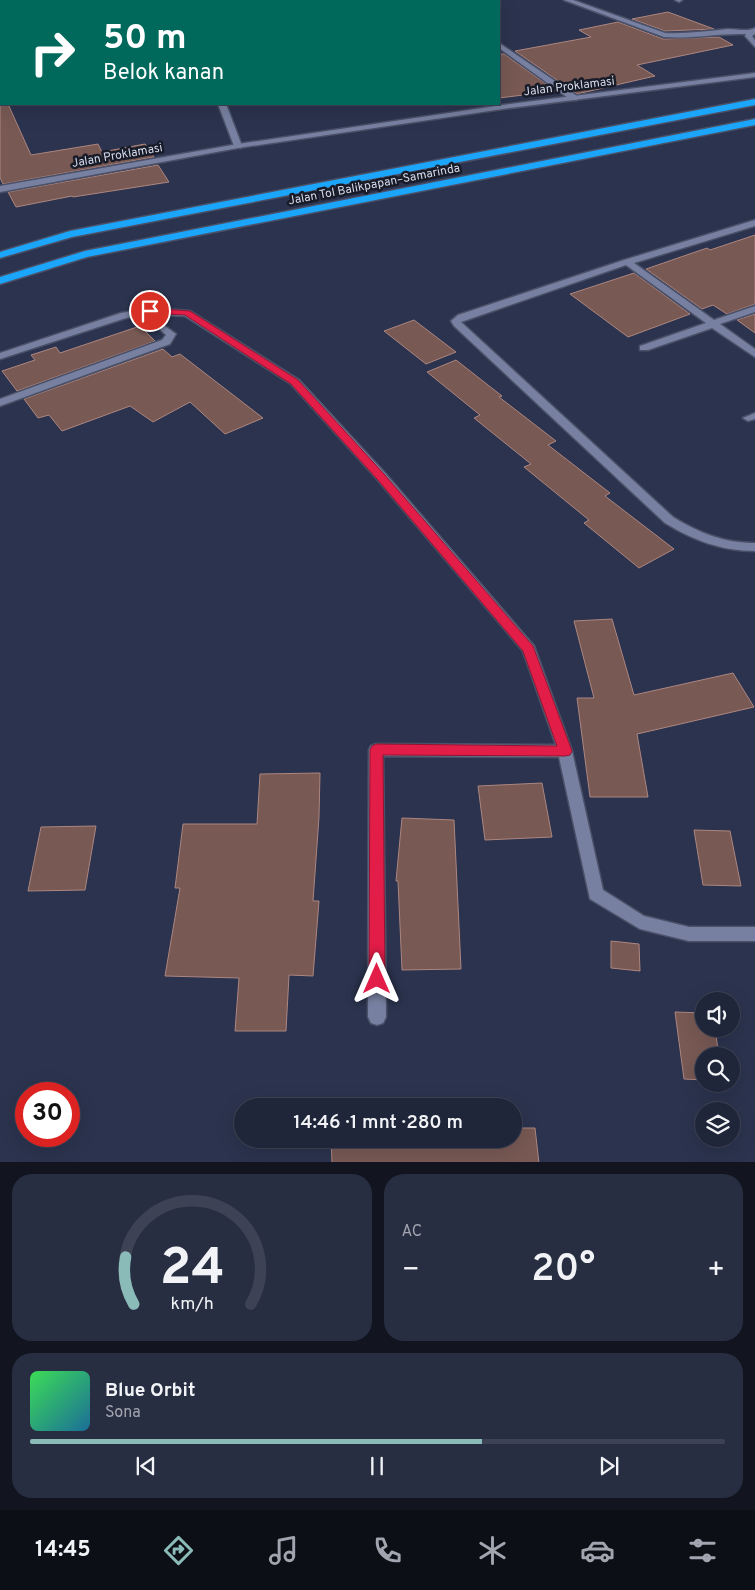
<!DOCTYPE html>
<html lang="id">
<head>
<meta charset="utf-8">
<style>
	body { margin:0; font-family:Overpass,sans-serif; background:#282e42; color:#f1f3f6; height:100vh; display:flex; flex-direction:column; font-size:19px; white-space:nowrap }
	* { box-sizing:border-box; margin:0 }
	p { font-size:16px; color:#a2a5af }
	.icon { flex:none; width:28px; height:28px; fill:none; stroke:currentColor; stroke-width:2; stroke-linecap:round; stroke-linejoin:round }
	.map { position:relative; height:1162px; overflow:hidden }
	.drawer { display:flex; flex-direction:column; gap:12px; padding:12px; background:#121520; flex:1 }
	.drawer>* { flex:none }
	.guide { position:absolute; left:0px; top:0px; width:500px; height:105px; box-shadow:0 5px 20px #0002,0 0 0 1px #3d4354; background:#00695c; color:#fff; overflow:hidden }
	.controls { position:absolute; left:695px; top:992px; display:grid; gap:10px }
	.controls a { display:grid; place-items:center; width:45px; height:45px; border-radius:50%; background:#20263a; box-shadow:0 5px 20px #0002,0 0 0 1px #3d4354; font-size:25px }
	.speed { position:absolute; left:15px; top:1082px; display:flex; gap:10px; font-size:25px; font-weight:700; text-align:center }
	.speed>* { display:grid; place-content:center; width:65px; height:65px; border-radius:50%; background:#20263a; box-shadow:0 5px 20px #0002,0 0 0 1px #3d4354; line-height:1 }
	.speed .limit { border:8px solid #d22; background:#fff; color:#111 }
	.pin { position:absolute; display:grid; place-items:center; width:42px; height:42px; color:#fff; margin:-21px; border:2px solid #fff; border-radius:50%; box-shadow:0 1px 5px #0007 }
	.me { position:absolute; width:55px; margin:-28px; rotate:0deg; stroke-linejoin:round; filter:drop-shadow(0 0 4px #0008) }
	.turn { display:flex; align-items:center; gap:18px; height:105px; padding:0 20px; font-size:22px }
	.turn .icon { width:65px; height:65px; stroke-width:2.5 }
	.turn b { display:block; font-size:35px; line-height:42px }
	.big { font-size:38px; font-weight:600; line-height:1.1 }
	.drawer .card { flex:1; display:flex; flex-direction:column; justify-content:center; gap:8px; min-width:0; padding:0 18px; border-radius:20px; background:#282e42 }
	.drawer .dial { align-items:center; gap:0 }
	.dial svg { height:130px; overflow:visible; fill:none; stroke:#3d4354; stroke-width:7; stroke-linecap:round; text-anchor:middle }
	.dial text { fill:#f1f3f6; stroke:none }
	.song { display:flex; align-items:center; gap:15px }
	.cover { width:60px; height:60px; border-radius:8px; background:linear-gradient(135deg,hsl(130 70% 55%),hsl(200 70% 35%)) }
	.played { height:5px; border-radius:2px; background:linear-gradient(90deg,#8bbbb9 65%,#3d4354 65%) }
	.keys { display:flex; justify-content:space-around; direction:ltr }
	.heat { display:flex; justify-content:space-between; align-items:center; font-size:28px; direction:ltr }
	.drawer .tiles { flex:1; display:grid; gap:12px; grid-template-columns:1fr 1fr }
	.card:last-child { grid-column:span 2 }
	.trip { position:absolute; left:234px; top:1098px; width:288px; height:50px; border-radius:25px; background:#20263a; box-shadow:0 5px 20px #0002,0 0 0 1px #3d4354; font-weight:600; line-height:50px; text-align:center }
	.tabs { display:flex; height:80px; justify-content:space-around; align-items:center; background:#0d0f17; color:#a2a5af }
	.tabs .icon { width:35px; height:35px }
	.tabs .active { color:#8bbbb9 }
	.tabs b { font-size:22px; color:#f1f3f6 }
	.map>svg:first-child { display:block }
	.building { fill:#785954; stroke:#ad8680 }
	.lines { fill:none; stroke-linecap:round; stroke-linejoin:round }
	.service-casing { stroke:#4a5067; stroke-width:3 }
	.minor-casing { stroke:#4a5067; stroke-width:3 }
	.tertiary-casing { stroke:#4a5067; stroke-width:3 }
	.motorway-casing { stroke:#4a5067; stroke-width:3 }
	.service { fill:#7780a0; fill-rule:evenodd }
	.minor { fill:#7780a0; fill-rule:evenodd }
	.tertiary { fill:#7780a0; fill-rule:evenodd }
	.motorway { fill:#1ba5fb; fill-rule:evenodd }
	.route { fill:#e11d48; stroke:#92132f }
	.labels { text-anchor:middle; stroke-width:5; stroke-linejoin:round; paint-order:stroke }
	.far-street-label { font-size:12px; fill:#d6dbed; stroke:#181c28 }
</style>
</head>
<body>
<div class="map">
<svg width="755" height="1163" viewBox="0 0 755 1163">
	<rect width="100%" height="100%" fill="#2b334e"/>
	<path class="building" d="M668,12L714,29L665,31L632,19Z
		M618,22L663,39L719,37L733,45L637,65L655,76L577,94L515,51L591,37L579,30Z
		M499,54H504L556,91L499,98Z
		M0,97L1,104H8L31,155L98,144L102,152L145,144L154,157L3,184L0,178Z
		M158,165L169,182L73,197L72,196L16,207L8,192Z
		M755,235V304L727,314L713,305L702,309L646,269L707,248L710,250Z
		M634,273L690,314L628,337L570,294Z
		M755,314V333L737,320Z
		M414,320L456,352L426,364L384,331Z
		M140,326L155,341L17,391L2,371L35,360L31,355L56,347L60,353Z
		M163,349L172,357L180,354L263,418L225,434L190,402L153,422L130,406L62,431L49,415L38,418L24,399Z
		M456,360L502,396L499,397L556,441L548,445L610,493L605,496L674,549L639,568L584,523L589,520L524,467L531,464L474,418L480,415L427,372Z
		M612,619L634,695L733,673L754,707L637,734L648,797H590L577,698H594L574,621Z
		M320,773L319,817L313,901H319L313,976L289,975L286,1031H235L239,978L165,976L180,888H175L183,824H257L260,774Z
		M542,783L552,837L485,840L478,786Z
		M402,818L454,820L461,969L402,970L398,881H396Z
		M96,826L85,890L28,891L41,827Z
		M694,830L730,831L741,886L703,885Z
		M611,941L639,944L640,971L611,968Z
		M675,1012L704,1013V1029H715L719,1056H704V1080L684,1079Z
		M512,1128H535L539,1163H332L331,1139H512Z"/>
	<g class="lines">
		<defs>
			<path id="service" d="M675,0H682L679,2Z
				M0,11H1V15H0Z
				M499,43L577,96V100H571L499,48Z"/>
			<path id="minor" d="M564,0H573L665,33C686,34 707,31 728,29C737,29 747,32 755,28V34L752,36L755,40V47L745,36L746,34C719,33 692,39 664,37Z
				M0,15H1V20H0Z
				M755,73V77L503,109L238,148L0,192V186L238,144L503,105Z
				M0,91H1V95H0Z
				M755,220V226L634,263L714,320L755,306V312L720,324L755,349V357L712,328L648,350H640V346L706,323L626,265L461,322L673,517C699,533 724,543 755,543V551C721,551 693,540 665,523L454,326L451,321L458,315L624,260Z
				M150,308L190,311L299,380L385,473L534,646L572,751L603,890L644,916L689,927H755V941H689L640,929L590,899L559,757L383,756L386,1017L383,1023L377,1025L371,1023L368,1017L369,750L371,746L376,744L556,745L523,651L377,479L291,384L185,316L150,314L126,318L0,359V353L121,313Z
				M162,324L176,334L170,344L0,406V399L162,340L166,335L157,327Z
				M755,413V419L748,421L743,418Z"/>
			<path id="tertiary" d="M132,0H140V1H133Z
				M218,104H226L242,146L241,148L234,146Z"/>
			<path id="motorway" d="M755,99V105L72,237L0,258V252L70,231Z
				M755,119V125L87,257L0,284V277L85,251Z"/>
		</defs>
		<use href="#service" class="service-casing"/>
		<use href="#minor" class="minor-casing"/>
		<use href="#tertiary" class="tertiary-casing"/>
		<use href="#motorway" class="motorway-casing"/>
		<use href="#service" class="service"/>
		<use href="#minor" class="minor"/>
		<use href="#tertiary" class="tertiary"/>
		<use href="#motorway" class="motorway"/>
	</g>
	<path class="route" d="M150,308L190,311L298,380L384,474L533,646L572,751L570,755L565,756L383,755L385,979L382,984L377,986L372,984L369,979L370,750L372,746L376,744L557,746L523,651L377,479L291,384L185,315L147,313L146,311Z"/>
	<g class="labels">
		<g class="far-street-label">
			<text transform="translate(569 86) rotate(-7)" y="4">Jalan Proklamasi</text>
			<text transform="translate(117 155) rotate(-10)" y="4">Jalan Proklamasi</text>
			<text transform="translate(374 184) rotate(-11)" y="4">Jalan Tol Balikpapan–Samarinda</text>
		</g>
	</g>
</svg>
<div class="controls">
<a><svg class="icon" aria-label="sound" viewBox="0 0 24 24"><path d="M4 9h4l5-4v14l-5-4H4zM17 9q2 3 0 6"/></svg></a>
<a><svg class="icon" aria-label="search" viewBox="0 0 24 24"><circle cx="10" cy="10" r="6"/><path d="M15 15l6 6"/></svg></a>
<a><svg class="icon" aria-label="layers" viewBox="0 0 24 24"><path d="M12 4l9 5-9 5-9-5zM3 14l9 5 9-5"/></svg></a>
</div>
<div class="speed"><div class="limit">30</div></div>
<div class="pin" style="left:150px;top:311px;background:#d93025"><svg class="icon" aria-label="arrive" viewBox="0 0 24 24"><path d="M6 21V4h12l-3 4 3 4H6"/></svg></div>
<svg class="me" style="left:377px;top:979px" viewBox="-20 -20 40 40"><path d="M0-17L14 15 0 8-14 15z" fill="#e11d48" stroke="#fff" stroke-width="4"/></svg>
<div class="trip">14:46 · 1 mnt · 280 m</div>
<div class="guide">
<div class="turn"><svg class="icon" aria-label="right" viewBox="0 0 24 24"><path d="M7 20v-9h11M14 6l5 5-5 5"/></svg><div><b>50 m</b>Belok kanan</div></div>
</div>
</div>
<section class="drawer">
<div class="tiles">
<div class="card dial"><svg viewBox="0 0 100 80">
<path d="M14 69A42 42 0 1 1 86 69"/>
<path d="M14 69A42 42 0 0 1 9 40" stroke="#8bbbb9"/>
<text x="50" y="56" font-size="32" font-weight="700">24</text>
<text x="50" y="72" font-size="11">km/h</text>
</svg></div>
<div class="card"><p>AC</p>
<div class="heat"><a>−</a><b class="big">20°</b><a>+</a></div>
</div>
<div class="card">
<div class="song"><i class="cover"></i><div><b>Blue Orbit</b><p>Sona</p></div></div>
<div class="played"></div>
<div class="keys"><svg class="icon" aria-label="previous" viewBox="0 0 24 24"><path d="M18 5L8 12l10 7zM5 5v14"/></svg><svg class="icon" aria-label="pause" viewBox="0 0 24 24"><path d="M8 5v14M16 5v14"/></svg><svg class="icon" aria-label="next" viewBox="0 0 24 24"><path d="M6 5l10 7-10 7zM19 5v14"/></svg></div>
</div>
</div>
</section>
<nav class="tabs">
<b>14:45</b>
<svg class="icon active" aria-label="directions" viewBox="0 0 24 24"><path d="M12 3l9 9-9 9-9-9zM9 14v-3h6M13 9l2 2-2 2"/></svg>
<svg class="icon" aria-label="music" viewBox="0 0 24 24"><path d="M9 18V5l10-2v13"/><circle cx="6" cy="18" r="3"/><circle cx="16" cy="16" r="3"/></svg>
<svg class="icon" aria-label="phone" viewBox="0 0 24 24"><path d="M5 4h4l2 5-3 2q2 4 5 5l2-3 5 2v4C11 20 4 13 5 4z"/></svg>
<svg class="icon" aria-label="climate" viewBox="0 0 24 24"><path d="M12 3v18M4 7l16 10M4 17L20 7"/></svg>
<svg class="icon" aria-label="car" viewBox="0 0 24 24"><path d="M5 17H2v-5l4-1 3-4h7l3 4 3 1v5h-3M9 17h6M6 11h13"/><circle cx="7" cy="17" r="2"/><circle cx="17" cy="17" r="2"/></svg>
<svg class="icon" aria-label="filters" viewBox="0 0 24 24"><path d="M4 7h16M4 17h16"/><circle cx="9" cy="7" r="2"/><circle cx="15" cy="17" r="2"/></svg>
</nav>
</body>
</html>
